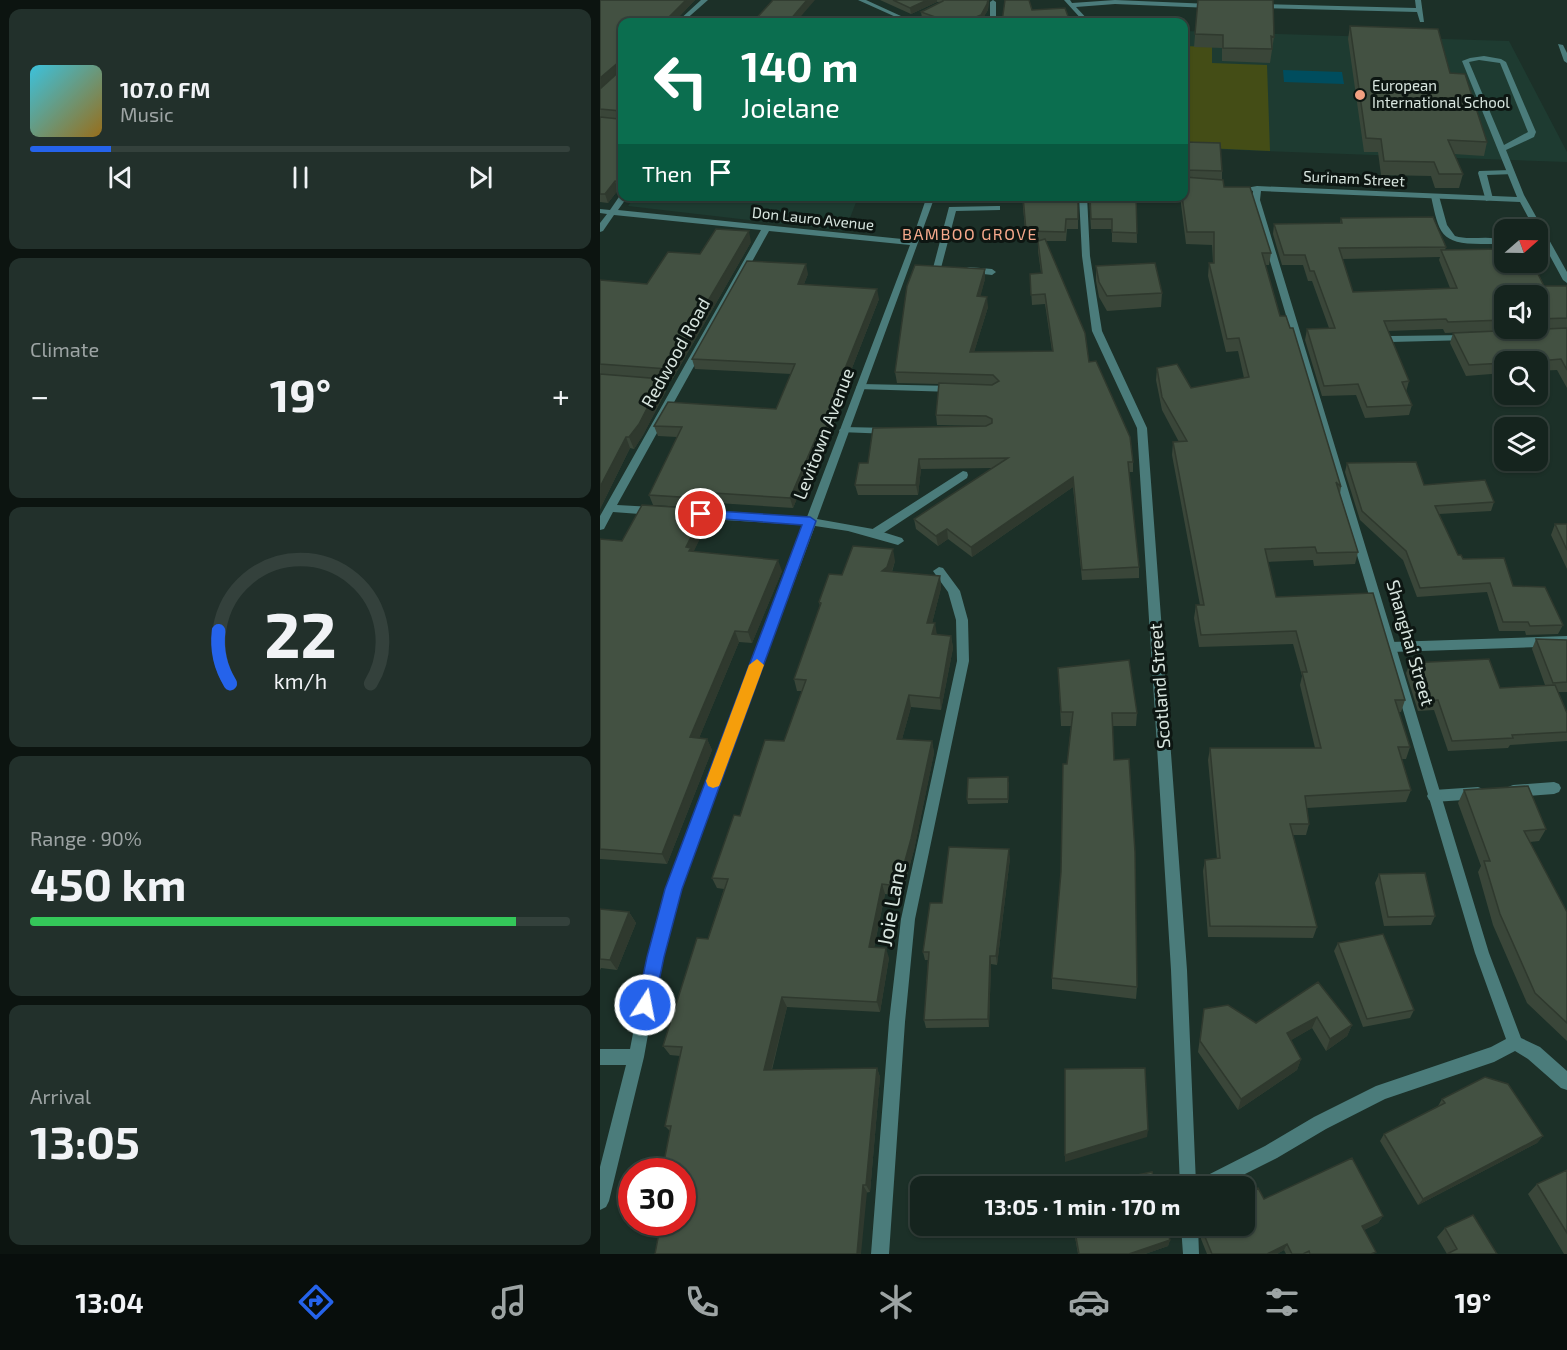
<!DOCTYPE html>
<html lang="en">
<head>
<meta charset="utf-8">
<style>
	body { margin:0; font-family:"Exo 2",sans-serif; background:#22302b; color:#f1f3f6; height:100vh; display:flex; flex-direction:column; font-size:22px; white-space:nowrap }
	* { box-sizing:border-box; margin:0 }
	p { font-size:20px; color:#9da4a4 }
	.icon { flex:none; width:33px; height:33px; fill:none; stroke:currentColor; stroke-width:2; stroke-linecap:round; stroke-linejoin:round }
	.map { position:relative; flex:1; overflow:hidden }
	.details { display:flex; flex-direction:column; gap:9px; padding:9px; background:#0c1410; width:600px }
	.details>* { flex:none }
	.top-card { position:absolute; left:18px; top:18px; width:570px; height:183px; border-radius:12px; box-shadow:0 2px 4px #0004,0 0 0 2px #34413c; background:#0b6e4f; color:#fff; overflow:hidden }
	.needle { width:39px; rotate:70deg }
	.controls { position:absolute; left:894px; top:219px; display:grid; gap:12px }
	.controls a { display:grid; place-items:center; width:54px; height:54px; border-radius:12px; background:#15241e; box-shadow:0 2px 4px #0004,0 0 0 2px #34413c; font-size:30px }
	.speed { position:absolute; left:18px; top:1158px; display:flex; gap:12px; font-size:30px; font-weight:700; text-align:center }
	.speed>* { display:grid; place-content:center; width:78px; height:78px; border-radius:50%; background:#15241e; box-shadow:0 2px 4px #0004,0 0 0 2px #34413c; line-height:1 }
	.speed .limit { border:9px solid #d22; background:#fff; color:#111 }
	.pin { position:absolute; display:grid; place-items:center; width:51px; height:51px; color:#fff; margin:-26px; border:3px solid #fff; border-radius:50%; box-shadow:0 2px 6px #0007 }
	.me { position:absolute; width:66px; margin:-33px; rotate:11deg; stroke-linejoin:round; filter:drop-shadow(0 0 4px #0008) }
	.turn { display:flex; align-items:center; gap:21px; height:126px; padding:0 24px; font-size:27px }
	.turn .icon { width:78px; height:78px; stroke-width:2.5 }
	.turn b { display:block; font-size:42px; line-height:51px }
	.then { display:flex; align-items:center; height:57px; padding:0 24px; background:#0003; gap:12px; font-size:22px }
	.big { font-size:45px; font-weight:700; line-height:1.1 }
	.details .card { flex:1; display:flex; flex-direction:column; justify-content:center; gap:9px; min-width:0; padding:0 21px; border-radius:12px; background:#22302b }
	.details .dial { align-items:center; gap:0 }
	.dial svg { height:156px; overflow:visible; fill:none; stroke:#34413c; stroke-width:7; stroke-linecap:round; text-anchor:middle }
	.dial text { fill:#f1f3f6; stroke:none }
	.song { display:flex; align-items:center; gap:18px }
	.cover { width:72px; height:72px; border-radius:9px; background:linear-gradient(135deg,hsl(190 70% 55%),hsl(40 70% 35%)) }
	.played { height:6px; border-radius:3px; background:linear-gradient(90deg,#2563eb 15%,#34413c 15%) }
	.keys { display:flex; justify-content:space-around; direction:ltr }
	.heat { display:flex; justify-content:space-between; align-items:center; font-size:33px; direction:ltr }
	.charge { height:9px; border-radius:4px; background:linear-gradient(90deg,#34c759 90%,#34413c 0) }
	.trip { position:absolute; left:310px; top:1176px; width:345px; height:60px; border-radius:12px; background:#15241e; box-shadow:0 2px 4px #0004,0 0 0 2px #34413c; font-weight:700; line-height:60px; text-align:center }
	.tab-bar { display:flex; height:96px; justify-content:space-around; align-items:center; background:#080e0c; color:#9da4a4 }
	.tab-bar .icon { width:42px; height:42px }
	.tab-bar .current { color:#2563eb }
	.tab-bar b { font-size:27px; color:#f1f3f6 }
	main { display:flex; flex:1; min-height:0 }
	.map>svg:first-child { display:block }
	.built { fill:#1e3b31 }
	.green { fill:#444d16 }
	.water { fill:#004d5e }
	.lines { fill:none; stroke-linecap:round; stroke-linejoin:round }
	.lane { fill:#4b7c7b; fill-rule:evenodd }
	.street { fill:#4b7c7b; fill-rule:evenodd }
	.wall { fill:#3a4639; fill-rule:evenodd }
	.shaded-wall { fill:#2f392e }
	.building { fill:#435142; stroke:#2f392e; stroke-width:1.5 }
	.route { fill:#2563eb; stroke:#184099; stroke-width:1.5 }
	.slow { fill:#f59e0b }
	.poi-dot { fill:#f2a081; stroke:#0d1612; stroke-width:2 }
	.labels { text-anchor:middle; stroke-width:6; stroke-linejoin:round; paint-order:stroke }
	.far-poi-label { font-size:15px; fill:#d8e5df; stroke:#0d1612; text-anchor:start }
	.far-street-label { font-size:15px; fill:#d8e5df; stroke:#0d1612 }
	.far-neighbourhood-label { font-size:16px; letter-spacing:1.5px; fill:#f6a98c; stroke:#0d1612 }
	.street-label { font-size:18px; fill:#d8e5df; stroke:#0d1612 }
	.near-street-label { font-size:21px; fill:#d8e5df; stroke:#0d1612 }
</style>
</head>
<body>
<main>
<section class="details">
<div class="card">
<div class="song"><i class="cover"></i><div><b>107.0 FM</b><p>Music</p></div></div>
<div class="played"></div>
<div class="keys"><svg class="icon" aria-label="previous" viewBox="0 0 24 24"><path d="M18 5L8 12l10 7zM5 5v14"/></svg><svg class="icon" aria-label="pause" viewBox="0 0 24 24"><path d="M8 5v14M16 5v14"/></svg><svg class="icon" aria-label="next" viewBox="0 0 24 24"><path d="M6 5l10 7-10 7zM19 5v14"/></svg></div>
</div>
<div class="card"><p>Climate</p>
<div class="heat"><a>−</a><b class="big">19°</b><a>+</a></div>
</div>
<div class="card dial"><svg viewBox="0 0 100 80">
<path d="M14 69A42 42 0 1 1 86 69"/>
<path d="M14 69A42 42 0 0 1 8 42" stroke="#2563eb"/>
<text x="50" y="56" font-size="32" font-weight="700">22</text>
<text x="50" y="72" font-size="11">km/h</text>
</svg></div>
<div class="card"><p>Range · 90%</p><b class="big">450 km</b><div class="charge"></div></div>
<div class="card"><p>Arrival</p><b class="big">13:05</b></div>
</section>
<div class="map">
<svg width="967" height="1254" viewBox="0 0 967 1254">
	<rect width="100%" height="100%" fill="#1c3028"/>
	<path class="built" d="M584,31L909,41L967,152V162L584,148Z
		M35,196L258,197L245,231L28,206Z"/>
	<path class="green" d="M584,46L612,47V63L667,65L670,151L584,147Z"/>
	<path class="water" d="M683,70L742,72L744,84L684,82Z"/>
	<g class="lines">
		<path class="lane" d="M958,44L963,45L967,53V63L964,61Z
			M884,56L901,59L906,62L936,132L934,137L906,150L910,160L906,162L902,160L862,61L870,58ZM879,60L900,63L928,132L904,145L869,62Z
			M911,170H914V174L887,175L893,199L886,201L878,173L879,171Z
			M832,194L839,196L847,225L855,236C870,241 891,234 903,241C897,245 888,244 881,244C840,244 839,233 831,196Z
			M397,206H400V210L356,211L341,268L334,270L333,268L349,207Z
			M369,267L392,269L396,272L392,275L366,272V268Z
			M261,384L353,386L358,389L353,392L258,389L256,387Z
			M244,427L290,428L295,431L290,434L240,432L239,430Z
			M363,471L367,472L368,475L367,478L279,536H271L269,533L271,530Z
			M967,636V646L791,652L787,650L785,647L787,644L791,642Z
			M954,782L959,784L961,788L959,792L954,794L913,797L908,795L906,791L908,787L913,785Z
			M878,787L883,789L885,793L883,797L878,799L834,802L829,800L827,796L829,792L834,790Z"/>
		<path class="street" d="M101,0H108L83,22H77Z
			M258,0H266L314,22H307Z
			M393,0L396,2V22H390V2Z
			M464,0H470L472,3L515,0L611,4L614,6L611,8L515,4L476,7L490,22H484Z
			M815,0H821L824,22H820L817,12L659,8L656,6L659,4L816,8Z
			M903,158L910,160L924,195L967,272V283L963,280L938,234V230H935L920,202L661,191L660,200L889,953L921,1038L940,1047L967,1071V1090L961,1088L928,1059L915,1051L894,1062L785,1099L726,1129L677,1158L621,1186H580L571,970L537,428L492,331L482,256L479,196H487L490,256L502,331L547,428L587,970L596,1184L598,1180L665,1146L714,1117L776,1086L891,1047L906,1039L875,953L664,241L652,200L653,191L646,188L657,186L917,197L902,160Z
			M21,194L22,196H28L18,210L312,240L327,196H335L217,519L273,529L302,538L304,541L298,545L248,531L215,526L80,889L62,956L44,1057L9,1201L6,1207L0,1210V1167L26,1065H0V1049H30L48,956L66,889L204,525L92,518L87,514L92,510L207,517L310,245L169,231L17,505L53,507L58,511L53,515L13,512L4,529L0,530V516L161,230L14,215L3,231L0,232V223L7,214L0,213V209L10,210Z
			M867,335L872,338L870,340L791,342L786,339L791,336Z
			M339,567L343,568L360,591L368,620L369,661L315,919L305,1022L289,1254H271L289,1022L301,919L357,661L356,620L348,592L333,571Z
			M581,1226H598L599,1254H583Z"/>
	</g>
	<path class="wall" d="M0,0H95L74,22H22V191L18,190L8,203L0,202V89L16,74L0,88Z
		M280,0H389L388,10L381,21L378,22H333L322,18L321,12L340,2H337L311,14Z
		M598,0L674,37L670,63L622,61V48L594,47Z
		M750,26L850,73L887,142L884,156L854,154L863,174L859,188H835L831,176L781,175L778,152H764L748,39Z
		M584,142L622,171V180L624,187L671,253L669,265H665L680,316L741,487L740,494L758,552L755,564L714,566L713,560L667,562L676,597L805,700L801,712H799L810,747L806,759H801L811,790L806,802L707,808L709,824L706,835H693L717,927L713,938L608,937L603,871L605,860L617,859L608,760L610,748H715L700,685L702,676L693,644L599,647L594,618L596,605H600L572,455L573,442H579L562,410L556,380L557,368L591,388L644,378L638,351L626,352L608,276L609,263H613L612,245L586,244L580,196H584Z
		M78,196H118L115,200Z
		M422,196H478V229H467L466,241H445L489,362L533,462V472H529L539,567V578L482,580L473,487L372,557L348,539L338,546L316,529L314,519L392,468L321,469L318,495H258L255,485L268,463L387,426L337,425L336,415L339,384L297,383L295,372L385,279L380,296L388,307L374,352L452,351L445,304L432,305L430,274L441,273L438,251V241H426Z
		M489,196H536L537,243L512,242V229H491Z
		M741,218L846,247L845,250L944,286H967V388L957,370L938,371V362H904V373L866,376L850,343L853,333L890,331L845,333L843,329L788,331L809,381L806,392L812,405L809,415L765,418L756,395L722,396L705,340L707,329L729,328L712,281H708L703,265H682L673,234L674,224L740,223ZM840,257L839,260L850,288L753,292L742,259ZM904,296H938V328H904Z
		M151,242L72,380H62L66,391L43,435L34,449L30,448L0,509V280L47,284L100,254Z
		M496,266L562,293L561,307L507,311L499,297L496,281Z
		M208,274L204,284L279,299L243,391L244,397L235,422L224,449L218,448L193,508L117,503L114,509L53,505L49,495L77,437L58,436L54,426L176,409L191,374L95,369L92,359Z
		M747,463L824,485L894,502L891,511L839,514L858,555L913,586L963,625L958,634L926,635L925,631H899L887,592L817,597L803,560L760,520L745,472Z
		M105,509L109,520L93,552L182,571L152,643L139,642L99,738L107,739L112,750L67,864L0,859V539L22,541Z
		M955,524H967V569L951,535Z
		M295,561L292,572L340,576L341,588L332,623L337,635L351,636L353,648L341,710L311,707L302,739L332,741L334,753L314,850L301,896L285,894L274,948L289,958L280,1012L187,1007L172,1070L277,1068L280,1077L270,1192L82,1222L70,1131L65,1126L80,1056L70,1055L63,1046L108,939L124,889L117,888L112,878L140,816L184,741L202,691H197L194,679L220,606L219,602L242,575Z
		M936,639L967,640V692H958L967,713V741L910,745L908,748L848,751L834,710L818,711L806,673L810,663L900,688L945,685L932,649Z
		M458,668L537,713L536,726H512L514,760L537,987L536,999L452,989V978L461,872L467,764L471,726H461Z
		M409,782L408,803L368,804L367,799Z
		M864,790L946,829L939,841L930,842L967,912V1041L927,1003L893,925L878,872L881,866L858,803Z
		M410,858L397,965L391,964L389,1027L326,1028L324,1020L328,960H325L323,952L342,903Z
		M779,874L835,916L831,925L784,926L775,883Z
		M0,909L29,912L36,923L17,970L1,968L0,970Z
		M738,943L814,1010L810,1018L763,1027L734,951Z
		M718,982L752,1025L747,1036L726,1051L712,1028L691,1040L701,1059L697,1070L638,1110L598,1052L604,1009L656,1023Z
		M842,1099L943,1136L937,1143L818,1205L780,1141L784,1134L838,1106Z
		M967,1170V1254H964L928,1194L937,1184Z
		M664,1199L783,1216L778,1223L764,1230L774,1254H686L684,1250L677,1254H607L601,1239L600,1226H599H645Z
		M473,1226H566L570,1240L568,1246L545,1254H478Z
		M845,1228L897,1254H847L837,1237Z"/>
	<path class="shaded-wall" d="M86,0H95L74,22H64Z
		M207,0H215L196,22L189,21Z
		M327,0H337V2L311,14L310,8Z
		M388,0H389L388,10L381,21L378,22H364Z
		M20,61L22,70L0,88V78Z
		M15,181L18,190L8,203L5,194Z
		M149,231L151,242L72,380L68,369Z
		M206,264L208,274L200,294L198,284Z
		M385,269V279L378,306L377,296Z
		M277,289L279,299L243,391L244,397L235,422L224,449L221,438L238,386Z
		M387,297L388,307L371,362L370,352Z
		M62,379L66,391L43,435L34,449L29,437Z
		M26,437L30,448L0,509V487Z
		M216,438L218,448L193,508L190,498Z
		M319,459L321,469L318,495L316,485Z
		M473,477V487L372,557L371,547Z
		M114,493L117,503L114,509L111,499Z
		M105,509L109,520L93,553L95,559L86,547Z
		M347,529L348,539L338,546L336,536Z
		M293,549L295,561L289,579L282,571Z
		M178,560L182,571L152,643L148,632Z
		M340,576L341,588L329,635L327,623Z
		M335,623L337,635L332,634Z
		M135,631L139,642L95,748L90,737Z
		M351,636L353,648L341,710L340,698Z
		M309,695L311,707L299,750L297,739Z
		M107,739L112,750L67,864L62,854Z
		M332,741L334,753L314,850L301,896L298,886Z
		M409,849L410,858L397,965L396,956Z
		M282,884L285,894L272,957L269,947Z
		M29,912L36,923L17,970L10,960Z
		M286,948L289,958L280,1012L277,1002Z
		M390,956L391,964L389,1027L388,1019Z
		M182,997L187,1007L169,1079L164,1070Z
		M717,1017L712,1028L683,1045L687,1033Z
		M752,1025L747,1036L726,1051L730,1039Z
		M701,1059L697,1070L638,1110L641,1099Z
		M277,1068L280,1077L270,1192L266,1185Z
		M548,1130L547,1137L465,1162V1155Z
		M943,1136L937,1143L818,1205L823,1199Z
		M263,1185L267,1192L261,1254H257Z
		M783,1216L778,1223L758,1233L762,1226Z
		M570,1240L568,1246L545,1254H529Z
		M687,1244L684,1250L677,1254H667Z"/>
	<path class="building" d="M0,0H86L64,22H22V182L15,181L5,194H0V117L19,119L22,116L21,111L0,109V89L21,70L20,61L0,78Z
		M173,0H207L189,21L208,22H153Z
		M293,0H327L310,8Z
		M343,0H388L387,4L381,15L364,22H349L321,12L343,1Z
		M405,0H429L432,10L465,8L470,22H402Z
		M598,0H673L674,37L671,36L672,49L623,48V35L595,34Z
		M750,26L838,29L850,73L865,74L887,142L848,140L863,174H839L834,162L784,161L781,139L766,138Z
		M584,142L620,143L622,171L585,170L584,171Z
		M584,177L623,180L624,187H650L671,253H662L680,316H686L690,328H693L741,487L736,482L758,552L717,553L715,547L665,549L676,597L773,593L805,700H795L810,747H798L811,790L705,796L709,824H690L717,927L610,926L605,860L620,858L610,748H721L702,672H707L696,631L601,635L596,605H604L573,442L587,441L562,397L557,368L577,364L591,388L649,377L639,338L627,339L609,263H614V232H587L582,196H584Z
		M423,196H478V219H466L465,232L426,231Z
		M490,196H536L537,233L512,232V219H491Z
		M833,217L846,247L739,248L753,292L857,288L841,250L904,249V262H932L944,286H967V318L938,319V296H904V320L848,322L846,319L784,321L809,381L802,382L812,405L767,407L758,384L724,386L707,329L735,328L714,271H710L705,255H684L674,224L742,223L741,218Z
		M116,229L149,231L68,369L0,364V280L47,284L68,252L100,254Z
		M445,239L485,333L489,362L496,361L530,437L533,462H528L539,567L482,570L473,477L371,547L347,529L336,536L314,519L408,458L319,459L316,485H255L259,463H268L273,428L386,426L392,423V419L386,416L336,415L339,383L392,385L399,381L393,375L295,372L307,286L315,265L385,269L377,296L387,297L370,352L453,351L445,294L431,295L430,274L442,273L438,241Z
		M147,261L206,264L198,284L277,289L238,386H242L233,412L221,438H216L190,498L114,493L111,499L49,495L82,427L54,426L68,402L176,409L195,364L92,359Z
		M555,263L562,293L507,296L499,282L496,266Z
		M967,328V370L961,359L927,362H904V363L869,365L853,333Z
		M0,374L62,379L39,424L29,437H26L0,487Z
		M816,462L824,485L885,480L894,502L835,506L858,555H861L863,559L904,558L913,586L945,587L963,625L930,626L928,622H903L890,583L820,588L806,551L762,511L747,463Z
		M42,505L105,509L86,547L91,548L89,551L178,560L148,632L135,631L90,737L107,739L62,854L0,849V539L22,541Z
		M955,524H967V550Z
		M253,546L293,549L287,567L282,571L340,576L327,623H335L332,634L351,636L340,698L309,695L297,739L332,741L311,839L298,886L282,884L269,947L286,948L277,1002L182,997L164,1070L277,1068L266,1185H263L257,1254H55L61,1222H82V1172H62L71,1126H65L82,1047L63,1046L97,938L108,939L128,879L112,878L134,815L140,816L165,740L184,741L206,680L194,679L221,603L219,602L229,574L242,575Z
		M936,639L967,640V682L953,683Z
		M889,659L900,688L955,685L967,713V732L912,735L913,738L852,741L838,700L821,701L810,663Z
		M529,660L537,713H512L514,760L529,759L535,852L537,987L452,978L461,872L463,764H467L473,712H461L458,668Z
		M408,777V799H367L368,778Z
		M928,786L946,829L924,831L967,912V1023L935,993L900,914L884,861H890L864,790Z
		M349,847L409,849L396,956H390L388,1019L324,1020L329,952H323L330,903H342Z
		M825,873L835,916L788,917L779,874Z
		M0,909L29,912L10,960L0,959Z
		M783,934L814,1010L767,1019L738,943Z
		M718,982L752,1025L730,1039L717,1017L687,1033L701,1059L641,1099L600,1041L604,1009L628,1005L656,1023Z
		M545,1068L548,1130L465,1155V1069Z
		M885,1077L908,1084L943,1136L823,1199L784,1134L845,1103L842,1099Z
		M752,1158L783,1216L762,1226L776,1252L771,1254H710L709,1251L703,1254H692L687,1244L667,1254H612L603,1232L602,1226H645V1194L658,1188L664,1199Z
		M967,1170V1233L937,1184Z
		M552,1172L555,1186H485Z
		M873,1215L897,1254H847L857,1249L845,1228Z
		M474,1226H566L570,1240L529,1254H479Z"/>
	<path class="route" d="M101,510L210,517L216,521L82,889L64,957L54,1005L52,1011L45,1013L39,1011L37,1005L47,957L65,889L202,525L97,517L95,514Z"/>
	<path class="slow" d="M157,659L164,665L121,781L119,786L113,788L108,786L106,781L149,665Z"/>
	<circle class="poi-dot" cx="760" cy="95" r="6"/>
	<g class="labels">
		<g class="far-poi-label">
			<text x="772" y="91">European<tspan x="772" dy="17">International School</tspan></text>
		</g>
		<g class="far-street-label">
			<text transform="translate(754 179) rotate(3)" y="5">Surinam Street</text>
			<text transform="translate(213 219) rotate(6)" y="5">Don Lauro Avenue</text>
		</g>
		<g class="far-neighbourhood-label">
			<text x="370" y="240">BAMBOO GROVE</text>
		</g>
		<g class="street-label">
			<text transform="translate(76 353) rotate(-61)" y="6">Redwood Road</text>
			<text transform="translate(224 434) rotate(-69)" y="6">Levitown Avenue</text>
			<text transform="translate(810 643) rotate(74)" y="6">Shanghai Street</text>
			<text transform="translate(560 686) rotate(-94)" y="6">Scotland Street</text>
		</g>
		<g class="near-street-label">
			<text transform="translate(292 904) rotate(-80)" y="7">Joie Lane</text>
		</g>
	</g>
</svg>
<div class="controls">
<a><svg class="needle" viewBox="-14 -14 28 28"><path d="M0-13l5 13h-10z" fill="#e53935"/><path d="M0 13l5-13h-10z" fill="#9da4a4"/></svg></a>
<a><svg class="icon" aria-label="sound" viewBox="0 0 24 24"><path d="M4 9h4l5-4v14l-5-4H4zM17 9q2 3 0 6"/></svg></a>
<a><svg class="icon" aria-label="search" viewBox="0 0 24 24"><circle cx="10" cy="10" r="6"/><path d="M15 15l6 6"/></svg></a>
<a><svg class="icon" aria-label="layers" viewBox="0 0 24 24"><path d="M12 4l9 5-9 5-9-5zM3 14l9 5 9-5"/></svg></a>
</div>
<div class="speed"><div class="limit">30</div></div>
<div class="pin" style="left:101px;top:514px;background:#d93025"><svg class="icon" aria-label="arrive" viewBox="0 0 24 24"><path d="M6 21V4h12l-3 4 3 4H6"/></svg></div>
<svg class="me" style="left:45px;top:1005px" viewBox="-20 -20 40 40"><circle r="17" fill="#2563eb" stroke="#fff" stroke-width="3"/><path d="M0-11L8 9 0 5-8 9z" fill="#fff"/></svg>
<div class="trip">13:05 · 1 min · 170 m</div>
<div class="top-card">
<div class="turn"><svg class="icon" aria-label="left" viewBox="0 0 24 24"><path d="M17 20v-9H6M10 6l-5 5 5 5"/></svg><div><b>140 m</b>Joielane</div></div>
<div class="then">Then<svg class="icon" aria-label="arrive" viewBox="0 0 24 24"><path d="M6 21V4h12l-3 4 3 4H6"/></svg></div>
</div>
</div>
</main>
<nav class="tab-bar">
<b>13:04</b>
<svg class="icon current" aria-label="directions" viewBox="0 0 24 24"><path d="M12 3l9 9-9 9-9-9zM9 14v-3h6M13 9l2 2-2 2"/></svg>
<svg class="icon" aria-label="music" viewBox="0 0 24 24"><path d="M9 18V5l10-2v13"/><circle cx="6" cy="18" r="3"/><circle cx="16" cy="16" r="3"/></svg>
<svg class="icon" aria-label="phone" viewBox="0 0 24 24"><path d="M5 4h4l2 5-3 2q2 4 5 5l2-3 5 2v4C11 20 4 13 5 4z"/></svg>
<svg class="icon" aria-label="climate" viewBox="0 0 24 24"><path d="M12 3v18M4 7l16 10M4 17L20 7"/></svg>
<svg class="icon" aria-label="car" viewBox="0 0 24 24"><path d="M5 17H2v-5l4-1 3-4h7l3 4 3 1v5h-3M9 17h6M6 11h13"/><circle cx="7" cy="17" r="2"/><circle cx="17" cy="17" r="2"/></svg>
<svg class="icon" aria-label="filters" viewBox="0 0 24 24"><path d="M4 7h16M4 17h16"/><circle cx="9" cy="7" r="2"/><circle cx="15" cy="17" r="2"/></svg>
<b>19°</b>
</nav>
</body>
</html>
